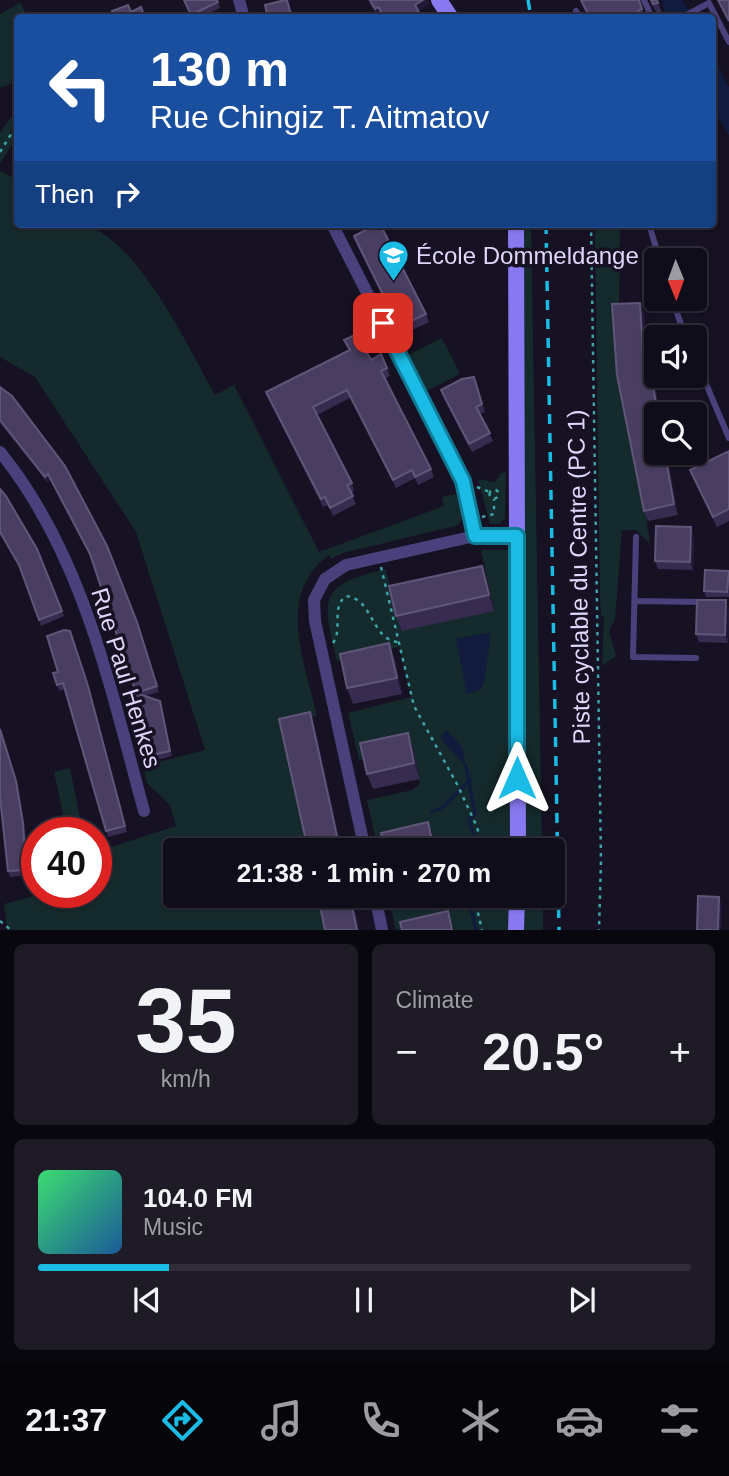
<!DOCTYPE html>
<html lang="en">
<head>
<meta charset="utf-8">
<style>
	body { margin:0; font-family:Arial,sans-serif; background:#1e1b27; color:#f1f3f6; height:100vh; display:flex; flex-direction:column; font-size:26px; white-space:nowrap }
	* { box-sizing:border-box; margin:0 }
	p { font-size:23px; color:#9c9ca2 }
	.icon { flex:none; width:38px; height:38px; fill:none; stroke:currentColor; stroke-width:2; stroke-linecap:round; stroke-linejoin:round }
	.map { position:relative; height:930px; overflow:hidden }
	.drawer { display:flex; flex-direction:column; gap:14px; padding:14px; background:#09070e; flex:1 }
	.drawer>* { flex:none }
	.banner { position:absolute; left:14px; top:14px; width:702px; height:214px; border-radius:7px; box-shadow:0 2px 5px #0004,0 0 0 2px #302d39; background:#1a4fa0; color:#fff; overflow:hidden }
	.needle { width:46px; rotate:179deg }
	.fabs { position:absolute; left:644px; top:248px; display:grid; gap:14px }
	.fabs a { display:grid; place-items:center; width:63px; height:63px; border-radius:7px; background:#100d1a; box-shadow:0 2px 5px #0004,0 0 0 2px #302d39; font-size:35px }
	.speed { position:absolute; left:21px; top:817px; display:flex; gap:14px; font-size:35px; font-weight:700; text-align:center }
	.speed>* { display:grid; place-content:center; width:91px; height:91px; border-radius:50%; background:#100d1a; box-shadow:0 2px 5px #0004,0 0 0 2px #302d39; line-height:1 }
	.speed .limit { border:10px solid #d22; background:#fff; color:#111 }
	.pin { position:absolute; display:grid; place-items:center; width:60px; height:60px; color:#fff; margin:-30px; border-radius:14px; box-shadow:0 4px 10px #0006 }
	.me { position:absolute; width:77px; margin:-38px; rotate:0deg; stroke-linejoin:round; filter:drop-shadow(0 0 5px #0008) }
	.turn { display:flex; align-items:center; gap:24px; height:147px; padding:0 21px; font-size:32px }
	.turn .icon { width:91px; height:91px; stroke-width:2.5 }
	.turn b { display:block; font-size:49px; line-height:60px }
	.then { display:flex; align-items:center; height:66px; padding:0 21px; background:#0003; gap:14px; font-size:26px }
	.big { font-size:52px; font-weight:800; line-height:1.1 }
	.drawer .card { flex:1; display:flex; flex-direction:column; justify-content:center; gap:10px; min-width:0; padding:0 24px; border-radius:10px; background:#1e1b27 }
	.drawer .dial { align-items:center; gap:0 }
	.dial b { font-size:91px; line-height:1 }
	.song { display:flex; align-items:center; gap:21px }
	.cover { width:84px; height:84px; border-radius:10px; background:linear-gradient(135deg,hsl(140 70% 55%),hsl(210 70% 35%)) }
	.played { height:7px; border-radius:4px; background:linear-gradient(90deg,#1abbe4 20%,#302d39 20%) }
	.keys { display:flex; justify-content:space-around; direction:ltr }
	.heat { display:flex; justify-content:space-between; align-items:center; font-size:38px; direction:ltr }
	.drawer .tiles { flex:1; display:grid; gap:14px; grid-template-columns:1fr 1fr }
	.card:last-child { grid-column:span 2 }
	.trip { position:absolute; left:163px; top:838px; width:402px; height:70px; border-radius:7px; background:#100d1a; box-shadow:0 2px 5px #0004,0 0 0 2px #302d39; font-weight:800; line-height:70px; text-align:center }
	.menu { display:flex; height:112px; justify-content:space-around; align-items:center; background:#06050a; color:#9c9ca2 }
	.menu .icon { width:49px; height:49px }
	.menu .active { color:#1abbe4 }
	.menu b { font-size:32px; color:#f1f3f6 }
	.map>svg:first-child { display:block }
	.green { fill:#152a2c }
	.water { fill:#101b3d }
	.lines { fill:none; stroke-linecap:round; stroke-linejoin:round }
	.stream { stroke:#101b3d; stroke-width:3.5 }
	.path { stroke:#3da4a9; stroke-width:2.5; stroke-dasharray:3.5 5; stroke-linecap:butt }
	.lane { stroke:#4a417c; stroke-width:6 }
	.street { stroke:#4a417c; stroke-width:12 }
	.secondary { stroke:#8879f0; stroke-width:16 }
	.rail { stroke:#1abbe4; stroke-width:3.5; stroke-dasharray:10 9; stroke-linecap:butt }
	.wall { fill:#372c4f }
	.shaded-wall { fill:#221936 }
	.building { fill:#493e61; stroke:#605679; stroke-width:2 }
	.route-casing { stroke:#117a94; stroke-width:18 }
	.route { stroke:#1abbe4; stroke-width:12 }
	.labels { text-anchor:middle; stroke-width:7; stroke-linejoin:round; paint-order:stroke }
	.poi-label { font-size:24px; fill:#dfd7fa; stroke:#161123; text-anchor:start }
	.street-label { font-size:24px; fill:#dfd7fa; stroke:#161123 }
</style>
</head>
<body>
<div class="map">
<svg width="729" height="930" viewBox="0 0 729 930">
	<rect width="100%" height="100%" fill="#161123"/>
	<path class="green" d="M20,3L28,17L18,18L17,81L0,88V14Z
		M17,115V136L0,164V133L11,117Z
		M0,171L17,180L18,224C37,224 63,219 82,224C138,238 188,347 215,395L234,385L319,552L444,506L442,497L456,494L462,517L459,525L343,553L331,559L329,555C275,595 305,662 317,716L282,725L310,850H175V896H320L327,930H7L4,904L45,893L96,892V846L105,849L176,826L170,805L147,783L143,766L205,750L136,532L35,377L0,357Z
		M516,224H531L542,850H437L433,838L378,850L367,800L412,790L420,784L413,748L359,760L348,713L411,697L399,647L337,661C322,599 317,585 386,569L393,602L494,611L481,550H516Z
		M595,224H620L619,315L650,544L636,530H622L615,620L609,630L616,656L602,666L604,617L601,616L600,598Z
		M442,338L460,374L427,391L408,355Z
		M506,472L505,518L499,524H490L478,479L495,482L501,473Z
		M70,768L83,833H67L54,772Z
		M388,896H543V930H454L453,927L396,930Z"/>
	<path class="water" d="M661,0H682L695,17H667Z
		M712,55L729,87V136L712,106Z
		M487,633L491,634L484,683L480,690L467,694L456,639Z
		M446,730L462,746L466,766L440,738Z"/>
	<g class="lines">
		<path class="stream" d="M466,766L475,814L469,820L478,850
			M432,812L443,807L470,780
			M468,896L476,930"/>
		<path class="path" d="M0,152L18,123
			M591,224L601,861L599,930
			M477,487L490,492
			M489.5 494a4.5 4.5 0 1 1 9 0a4.5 4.5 0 1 1-9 0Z
			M482,517L494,514V499
			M381,567L414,706L458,786L477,827L483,850
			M333,643C343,628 331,611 345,596C374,598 370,639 398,642
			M474,896L482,930
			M0,921L11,930"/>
		<path class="lane" d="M644,0L652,18
			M576,11L580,18
			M681,18L709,3L729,42
			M649,224L660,261
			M672,299L686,338
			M695,358L729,438
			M636,537L633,657L696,658
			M635,601L703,602"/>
		<path class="street" d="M239,0L244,18
			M332,224L463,481L475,536
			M0,452C83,554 110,687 144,811
			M365,850L315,621L314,600L325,579L346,565L475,536H517
			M375,896L382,930"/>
		<path class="secondary" d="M439,0L451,18
			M516,224L518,850
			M516,930L517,896"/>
		<path class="rail" d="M528,0L531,18
			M546,224L559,930"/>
	</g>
	<path class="wall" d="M184,0H217L220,8L199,18H192Z
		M368,0H428L429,4L418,11L421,18H383L380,13L377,15Z
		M580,0H639L646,18H589Z
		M650,0H657L662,13L657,14Z
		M354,236L426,314L429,322L402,335L357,245Z
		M640,303L644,313L647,369L654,379L660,415H656L678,515L648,521L644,511Z
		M344,340L371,360L387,368L390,376L385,379L431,469L434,477L418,485L415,478L396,488L350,398L317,415L352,483L354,491L351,493L356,504L333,516L328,505L323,507L269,400L266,392L349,350Z
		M477,385L485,412L480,414L493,441L472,452L444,399L441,390Z
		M0,387L139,627L159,692L145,696L160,701L172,756L154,761L136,693L92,559L50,480L47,482L0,423Z
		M729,451V521L717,527L694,480L690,470Z
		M0,489L37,549L64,616L41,626L21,570L0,534Z
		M694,535L693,570L658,569L655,561Z
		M729,571V597H706L704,591Z
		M488,581L494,611L402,631L396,616Z
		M729,609L728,643L699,642L696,634Z
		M395,659L402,694L353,704L347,688Z
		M53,673L90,691L127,832L108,837L65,689L59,691Z
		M0,728L18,787L25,828L28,875L10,877L8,871L0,803Z
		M413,748L420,779L373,789L367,774Z"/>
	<path class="shaded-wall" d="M423,0H428L429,4L417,11L415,5Z
		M378,7L380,13L377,15L375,9Z
		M640,303L644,313L648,380L644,370Z
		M650,368L654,379L660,415H658Z
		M665,453H667L678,515L674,504Z
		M48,474L50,480L47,482L45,477Z
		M691,527L694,535L693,570L690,562Z
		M482,566L488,581L494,611L489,595Z
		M726,600L729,609L728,643L725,635Z
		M389,643L395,659L402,694L397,678Z
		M160,701L162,707L172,756L170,751Z
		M310,712L315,727L342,850H340Z
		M0,728L18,787L25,828L28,875L26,870Z
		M408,733L413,748L420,779L414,763Z
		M428,822L434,838L437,850H434Z
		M350,896H352L360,930H357Z
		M719,897L722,905L721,930H718Z"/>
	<path class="building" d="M184,0H217L218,2L191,15Z
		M285,0H287L292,18H268L265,5Z
		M370,0H423L415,5L422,18H398L397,16L395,18H385L378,7L375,9Z
		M581,0H639L642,9L638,11L642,18H590Z
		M651,0H657L658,3L653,4Z
		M718,0H729V21Z
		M128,5L131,12L141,7L145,18H115L112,11Z
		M377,224H380L426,314L399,327L354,236Z
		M640,303L644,370L650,368L658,415H656V453H665L674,504L644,511L617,375L612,304Z
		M357,334L371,360L381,354L387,368L381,371L431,469L415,477L412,470L393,480L347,390L313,407L352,483L347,485L353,496L330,508L325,497L321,499L266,392L350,350L344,340Z
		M474,377L482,404L476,407L490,433L469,444L441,390L462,379Z
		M0,387L12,396L65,466L107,546L137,622L157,686L136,693L90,554L48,474L45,477L0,420Z
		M729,451V509L713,517L690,470Z
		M0,489L6,496L37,549L62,611L39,620L19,565L0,532Z
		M656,526L691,527L690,562L655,561Z
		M482,566L489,595L396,616L389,586Z
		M705,570L729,571L727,592L704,591Z
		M697,600H726L725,635L696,634Z
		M64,630L70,631L88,686L125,826L106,831L63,683L57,685L53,673L58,672L47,636Z
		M389,643L397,678L347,688L340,654Z
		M136,693L160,701L170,751L152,755Z
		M310,712L340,850H308L279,719Z
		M0,729L16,781L23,823L26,870L8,871L0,797Z
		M408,733L414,763L367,774L360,743Z
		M428,822L434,850H385L381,833Z
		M318,896H350L357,930H325Z
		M698,896L719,897L718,930H697Z
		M448,911L452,930H402L400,922Z"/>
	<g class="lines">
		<defs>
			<path id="route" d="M383,323L463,481L475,536H517V778"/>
		</defs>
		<use href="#route" class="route-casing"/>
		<use href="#route" class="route"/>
	</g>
	<defs>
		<symbol id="school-pin" viewBox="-11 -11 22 30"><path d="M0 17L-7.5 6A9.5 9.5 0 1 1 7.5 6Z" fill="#1abbe4" stroke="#161123"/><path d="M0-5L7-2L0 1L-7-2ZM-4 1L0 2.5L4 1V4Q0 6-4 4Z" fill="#fff"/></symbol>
	</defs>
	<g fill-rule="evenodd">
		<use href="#school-pin" x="376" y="238" width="35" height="47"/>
	</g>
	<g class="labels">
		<g class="poi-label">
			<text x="416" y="264">École Dommeldange</text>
		</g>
		<g class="street-label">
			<text transform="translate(579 577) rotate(-91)" y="8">Piste cyclable du Centre (PC 1)</text>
			<text transform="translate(126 678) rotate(73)" y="8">Rue Paul Henkes</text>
		</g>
	</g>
</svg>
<div class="fabs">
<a><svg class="needle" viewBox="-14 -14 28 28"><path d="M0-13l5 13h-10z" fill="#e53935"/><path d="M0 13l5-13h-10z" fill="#9c9ca2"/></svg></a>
<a><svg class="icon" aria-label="sound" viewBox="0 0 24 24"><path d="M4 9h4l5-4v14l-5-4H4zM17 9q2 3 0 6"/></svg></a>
<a><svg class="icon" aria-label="search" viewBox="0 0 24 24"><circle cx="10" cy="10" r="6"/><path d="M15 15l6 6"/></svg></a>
</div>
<div class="speed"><div class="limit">40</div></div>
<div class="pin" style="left:383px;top:323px;background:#d93025"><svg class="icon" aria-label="arrive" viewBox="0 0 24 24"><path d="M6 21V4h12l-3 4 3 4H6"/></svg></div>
<svg class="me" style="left:517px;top:778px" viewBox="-20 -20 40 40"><path d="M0-17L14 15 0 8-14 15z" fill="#1abbe4" stroke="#fff" stroke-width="4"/></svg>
<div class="trip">21:38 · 1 min · 270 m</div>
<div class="banner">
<div class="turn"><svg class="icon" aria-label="left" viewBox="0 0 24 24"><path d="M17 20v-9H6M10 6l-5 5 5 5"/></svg><div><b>130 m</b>Rue Chingiz T. Aitmatov</div></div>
<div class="then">Then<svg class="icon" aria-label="right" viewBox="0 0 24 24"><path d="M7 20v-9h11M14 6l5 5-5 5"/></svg></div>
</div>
</div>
<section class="drawer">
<div class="tiles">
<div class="card dial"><b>35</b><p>km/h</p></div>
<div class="card"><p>Climate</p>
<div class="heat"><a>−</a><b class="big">20.5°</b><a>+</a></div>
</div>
<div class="card">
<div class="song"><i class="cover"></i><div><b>104.0 FM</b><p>Music</p></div></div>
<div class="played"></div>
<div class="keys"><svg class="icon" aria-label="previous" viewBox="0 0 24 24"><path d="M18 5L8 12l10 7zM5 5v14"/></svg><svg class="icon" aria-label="pause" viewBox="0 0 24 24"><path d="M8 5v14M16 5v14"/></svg><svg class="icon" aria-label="next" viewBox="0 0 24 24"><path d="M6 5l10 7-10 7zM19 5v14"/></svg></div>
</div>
</div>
</section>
<nav class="menu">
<b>21:37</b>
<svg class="icon active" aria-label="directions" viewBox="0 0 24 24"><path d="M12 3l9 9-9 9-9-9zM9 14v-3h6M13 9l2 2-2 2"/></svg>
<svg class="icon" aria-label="music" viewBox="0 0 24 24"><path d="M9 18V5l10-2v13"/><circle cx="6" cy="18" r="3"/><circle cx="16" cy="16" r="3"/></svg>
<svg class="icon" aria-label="phone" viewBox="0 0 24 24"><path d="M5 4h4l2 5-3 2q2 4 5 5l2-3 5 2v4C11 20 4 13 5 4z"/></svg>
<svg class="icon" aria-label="climate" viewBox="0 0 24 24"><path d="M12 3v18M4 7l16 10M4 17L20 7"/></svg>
<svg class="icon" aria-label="car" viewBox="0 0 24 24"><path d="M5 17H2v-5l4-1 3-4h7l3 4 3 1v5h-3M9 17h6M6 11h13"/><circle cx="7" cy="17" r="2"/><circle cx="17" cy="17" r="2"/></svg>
<svg class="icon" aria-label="filters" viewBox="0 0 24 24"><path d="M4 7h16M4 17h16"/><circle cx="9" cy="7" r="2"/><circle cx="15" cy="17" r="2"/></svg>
</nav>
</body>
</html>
